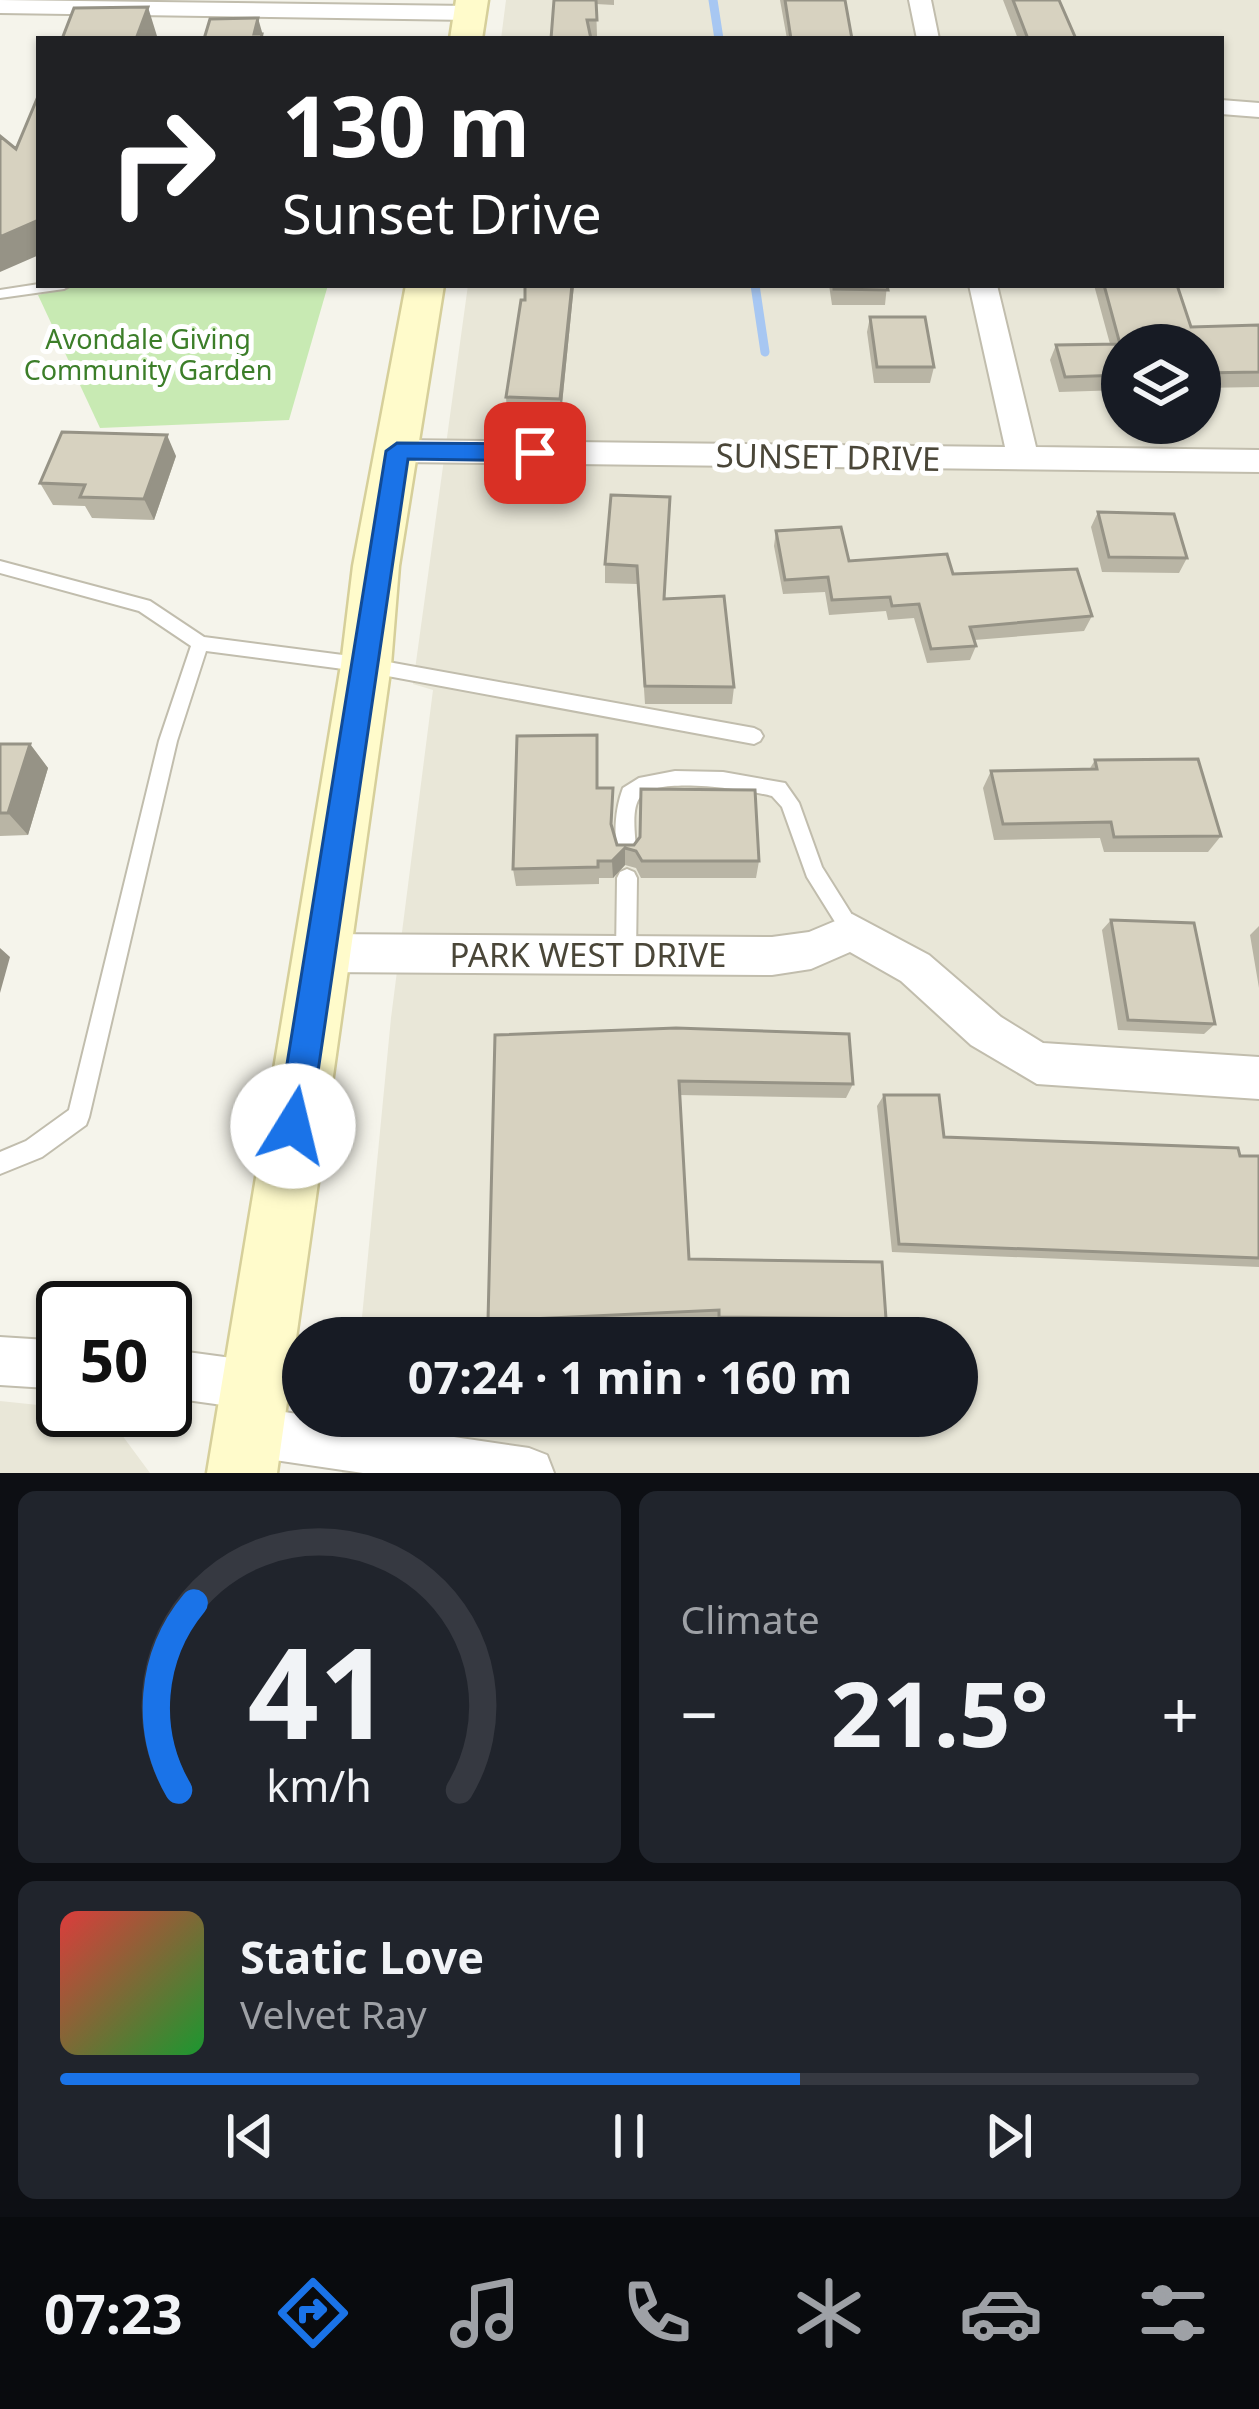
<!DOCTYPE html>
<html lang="en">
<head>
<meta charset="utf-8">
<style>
	body { margin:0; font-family:"Noto Sans",sans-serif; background:#20242c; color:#f1f3f6; height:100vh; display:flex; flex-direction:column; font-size:45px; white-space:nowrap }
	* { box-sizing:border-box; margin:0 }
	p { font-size:39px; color:#9ea1a6 }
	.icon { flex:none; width:66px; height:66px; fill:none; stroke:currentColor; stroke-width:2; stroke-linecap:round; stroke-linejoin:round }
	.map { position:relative; height:1473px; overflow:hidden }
	.side { display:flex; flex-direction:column; gap:18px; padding:18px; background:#0d0f14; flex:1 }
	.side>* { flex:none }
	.hud { position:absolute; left:36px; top:36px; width:1188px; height:252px; border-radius:0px; box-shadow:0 3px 9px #0004; background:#202124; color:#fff; overflow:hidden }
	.tools { position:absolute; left:1101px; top:324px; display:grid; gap:24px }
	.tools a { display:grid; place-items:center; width:120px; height:120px; border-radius:50%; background:#171b24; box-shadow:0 3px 9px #0004; font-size:60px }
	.speed { position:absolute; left:36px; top:1281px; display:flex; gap:24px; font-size:60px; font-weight:700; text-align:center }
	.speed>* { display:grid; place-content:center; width:156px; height:156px; border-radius:50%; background:#171b24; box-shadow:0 3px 9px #0004; line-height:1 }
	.speed .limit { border:6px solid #111; border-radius:18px; background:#fff; color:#111 }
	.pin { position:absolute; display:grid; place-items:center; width:102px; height:102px; color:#fff; margin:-51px; border-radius:24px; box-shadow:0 6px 18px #0006 }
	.me { position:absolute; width:132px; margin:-66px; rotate:9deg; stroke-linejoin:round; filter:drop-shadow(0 0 9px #0008) }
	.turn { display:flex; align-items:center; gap:42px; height:252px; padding:0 48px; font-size:54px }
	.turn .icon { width:156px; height:156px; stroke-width:2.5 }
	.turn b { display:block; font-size:84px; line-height:102px }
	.big { font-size:90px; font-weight:700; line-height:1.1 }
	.side .card { flex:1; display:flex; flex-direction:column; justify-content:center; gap:18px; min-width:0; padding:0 42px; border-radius:18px; background:#20242c }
	.side .dial { align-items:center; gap:0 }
	.dial svg { height:312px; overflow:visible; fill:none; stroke:#363941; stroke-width:7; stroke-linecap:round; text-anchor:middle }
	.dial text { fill:#f1f3f6; stroke:none }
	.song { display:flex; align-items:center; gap:36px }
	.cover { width:144px; height:144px; border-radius:18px; background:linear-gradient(135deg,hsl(0 70% 55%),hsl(130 70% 35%)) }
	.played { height:12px; border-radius:6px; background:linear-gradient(90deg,#1a73e8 65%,#363941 65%) }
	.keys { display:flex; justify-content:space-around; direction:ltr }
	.heat { display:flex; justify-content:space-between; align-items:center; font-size:66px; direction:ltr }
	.side .tiles { flex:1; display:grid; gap:18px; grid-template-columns:1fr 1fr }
	.card:last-child { grid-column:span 2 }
	.trip { position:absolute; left:282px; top:1317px; width:696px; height:120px; border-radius:60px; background:#171b24; box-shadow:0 3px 9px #0004; font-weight:700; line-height:120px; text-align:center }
	.menu { display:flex; height:192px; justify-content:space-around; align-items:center; background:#090b0e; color:#9ea1a6 }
	.menu .icon { width:84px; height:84px }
	.menu .selected { color:#1a73e8 }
	.menu b { font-size:54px; color:#f1f3f6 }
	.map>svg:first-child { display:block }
	.residential { fill:#e9e7d8; fill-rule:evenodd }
	.green { fill:#c8eab3 }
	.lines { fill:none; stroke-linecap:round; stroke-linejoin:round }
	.stream { stroke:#a7c7f2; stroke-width:9 }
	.service-casing { stroke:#c1bdad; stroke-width:4 }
	.minor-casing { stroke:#c1bdad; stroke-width:4 }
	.secondary-casing { stroke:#d6cf9a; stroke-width:5 }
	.service { fill:#fff; fill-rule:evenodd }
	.minor { fill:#fff; fill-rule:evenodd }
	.secondary { fill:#fffbcb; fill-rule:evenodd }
	.wall { fill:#b9b5a5 }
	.shaded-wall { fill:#969386 }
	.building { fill:#d7d2c0; stroke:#969386; stroke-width:3 }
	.route { fill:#1a73e8; stroke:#114b97; stroke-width:3 }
	.labels { text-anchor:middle; stroke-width:10; stroke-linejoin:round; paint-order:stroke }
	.far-park-label { font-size:27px; fill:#3c7e29; stroke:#fff }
	.street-label { font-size:33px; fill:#4a4638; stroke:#fff }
</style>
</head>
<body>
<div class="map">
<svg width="1259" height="1473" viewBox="0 0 1259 1473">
	<rect width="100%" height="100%" fill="#f5f4eb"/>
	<path class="residential" d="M506,0H1259V1473H342L346,1416H957V1338H360L391,1018L433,690L413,684L468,285H1221V39H501ZM1122,345H1200V423H1122Z
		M0,1401L105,1412L150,1473H0Z"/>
	<path class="green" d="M78,285H328L289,420L100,428L38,295Z"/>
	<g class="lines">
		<path class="stream" d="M713,0L719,39
			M755,285L765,352"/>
		<defs>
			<path id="service" d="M39,284L71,285L64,289L0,298V290Z
				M0,561L150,601L204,637L366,658L754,728L760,731L763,736L760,741L754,744L366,672L206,651L177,741L89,1117L86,1125L42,1157L0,1174V1152L26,1141L69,1110L159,741L191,646L139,611L0,573Z
				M675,771L723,772L785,783L799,803L822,867L859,926L862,932L859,938L852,941L845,938L807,877L782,807L772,796C747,790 659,776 641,796C630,808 636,837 636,852L633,858L626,860L619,858C613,837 615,809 623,788L639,778Z
				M627,869L634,872L637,878L636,955L633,962L626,964L619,962L616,955L617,878L620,872Z"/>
			<path id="minor" d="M0,0L470,6L481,13L470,20L0,13Z
				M909,0H931L939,39H917Z
				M1221,100L1259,103V117L1221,114Z
				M969,285H997L1036,447L1259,450V472L397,462L386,459L382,451L386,443L397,440L1005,447Z
				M852,914L929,955L1001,1017L1043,1043L1259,1057V1099L1037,1084L971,1045L901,981L850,952L811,969L772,975L319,972L305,966L299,953L305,940L319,934L772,937L809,932Z
				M0,1337L63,1341V1389L0,1385Z
				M165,1349L254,1361L271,1368L278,1385L271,1402L257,1408L529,1448L547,1455L554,1473H363L248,1456L231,1448L223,1431L231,1414L244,1408L165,1397Z"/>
			<path id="secondary" d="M456,0H488L482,39H450Z
				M406,285H444L399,566L391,665L277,1473H207L341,665L353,566Z"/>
		</defs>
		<use href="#service" class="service-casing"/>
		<use href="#minor" class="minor-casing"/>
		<use href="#secondary" class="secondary-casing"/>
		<use href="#service" class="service"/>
		<use href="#minor" class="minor"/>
		<use href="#secondary" class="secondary"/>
	</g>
	<path class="wall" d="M554,0H614V5L596,4L597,36H590Z
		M780,0H845L852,39H787Z
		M1003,0H1060L1076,39H1018Z
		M574,285L561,414L507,413L506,397L525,300Z
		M829,285H887L885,305H832Z
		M1094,285H1177L1191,327L1259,325V387L1200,388V345H1122V390L1059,392L1050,360L1056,345L1110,344Z
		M870,317L934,367L930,383H874L867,332Z
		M176,456L154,520L92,518L85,506L53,505L40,483Z
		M611,495L665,599L734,687L732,704H645L637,584L605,583V564Z
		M1098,512L1187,558L1179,573L1102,572L1091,527Z
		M776,531L849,561L953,574L1092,616L1084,631L974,640L976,646L970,660L927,663L914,618L888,620L886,611L829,615L825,592L783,594L774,546Z
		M0,744H30L48,768L28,835L0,836Z
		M1095,760L1221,836L1208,852H1104L1100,838L994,840L983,788L991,771L1089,770Z
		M598,788H613L612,828L617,845L759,861L756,878H641L636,868L625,865L613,878H599V884L516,886L513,869Z
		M1111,920L1215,1024L1204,1034L1118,1030L1102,930Z
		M1259,926V988L1250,935Z
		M495,1035L853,1084L846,1098L679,1095L689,1259L886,1319L878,1326L716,1324V1318L493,1328L488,1321Z
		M884,1095L944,1137L1259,1156V1267L892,1252L877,1106Z"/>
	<path class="shaded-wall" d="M148,7L157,36L156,39H136Z
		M258,18L264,39H255L254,34Z
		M39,220V255L0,272V237Z
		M572,285H574L561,414L560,399Z
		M167,435L176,456L154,520L144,499Z
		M30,744L48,768L28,835L8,813Z
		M625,848V865L613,878L612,861Z
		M0,948L10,957L0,993Z"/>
	<path class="building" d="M554,0H596L597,20H587L591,39H551Z
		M785,0H845L852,39H791Z
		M1013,0H1059L1076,39H1028Z
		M148,7L136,39H62L74,8Z
		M258,18L254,34H262L261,39H204L210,19Z
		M39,94V220L0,237V136L16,149Z
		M525,285H572L560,399L506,397L521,300H525Z
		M834,285H887L888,290L834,289Z
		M1104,285H1177L1191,327L1259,325V372L1200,373V345H1122V375L1065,377L1056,345L1120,344Z
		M870,317H925L934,367H877Z
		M62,432L167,435L144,499L80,497L85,485L40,483Z
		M611,495L670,497L664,599L724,596L734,687L645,686L637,566L605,564Z
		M1098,512L1174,514L1187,558L1109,557Z
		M841,527L849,561L947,554L953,574L1077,569L1092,616L970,627L976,646L931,649L919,604L892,606L890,597L832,600L828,577L785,580L776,531Z
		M597,735V788H613L611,824L617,845H634L640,837L641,789L755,790L759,861H642L636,851L625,848L612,861H598V867L513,869L517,736Z
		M0,744H30L8,813H0Z
		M1198,759L1221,836L1114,837L1111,822L1003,824L991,771L1097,769L1095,760Z
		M1111,920L1194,923L1215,1024L1128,1020Z
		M676,1028L849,1034L853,1084L679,1081L689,1259L882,1262L886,1319L719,1317V1310L488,1321L495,1035Z
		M884,1095H939L944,1137L1238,1148L1240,1156H1259V1258L899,1244Z"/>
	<path class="route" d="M397,443L535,444L547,453L535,461L408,459L310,1126L305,1138L293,1142L281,1138L277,1126L386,451Z"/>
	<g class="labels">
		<g class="far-park-label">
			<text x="148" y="349">Avondale Giving<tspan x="148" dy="31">Community Garden</tspan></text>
		</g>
		<g class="street-label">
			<text transform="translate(828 457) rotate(1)" y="12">SUNSET DRIVE</text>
			<text x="588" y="967">PARK WEST DRIVE</text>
		</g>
	</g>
</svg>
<div class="tools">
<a><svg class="icon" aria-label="layers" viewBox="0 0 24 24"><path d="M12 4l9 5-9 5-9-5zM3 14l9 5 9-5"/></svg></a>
</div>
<div class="speed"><div class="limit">50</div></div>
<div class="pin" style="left:535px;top:453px;background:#d93025"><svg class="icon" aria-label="arrive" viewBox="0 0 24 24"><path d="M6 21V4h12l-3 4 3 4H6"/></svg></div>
<svg class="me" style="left:293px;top:1126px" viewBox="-20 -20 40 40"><circle r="19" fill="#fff"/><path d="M0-13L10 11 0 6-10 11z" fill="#1a73e8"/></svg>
<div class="trip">07:24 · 1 min · 160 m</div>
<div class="hud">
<div class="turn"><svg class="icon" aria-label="right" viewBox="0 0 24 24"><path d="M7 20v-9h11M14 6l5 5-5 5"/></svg><div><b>130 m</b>Sunset Drive</div></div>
</div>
</div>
<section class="side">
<div class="tiles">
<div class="card dial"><svg viewBox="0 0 100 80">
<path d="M14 69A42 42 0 1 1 86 69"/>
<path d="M14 69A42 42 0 0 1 18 21" stroke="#1a73e8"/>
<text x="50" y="56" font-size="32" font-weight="700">41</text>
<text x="50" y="72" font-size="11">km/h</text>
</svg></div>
<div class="card"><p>Climate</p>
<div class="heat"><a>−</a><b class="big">21.5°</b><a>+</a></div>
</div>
<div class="card">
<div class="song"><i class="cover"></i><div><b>Static Love</b><p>Velvet Ray</p></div></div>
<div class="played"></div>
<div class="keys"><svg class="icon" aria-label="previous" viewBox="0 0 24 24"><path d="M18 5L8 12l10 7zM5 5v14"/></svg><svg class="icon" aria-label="pause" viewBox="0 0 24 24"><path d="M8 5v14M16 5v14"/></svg><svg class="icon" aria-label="next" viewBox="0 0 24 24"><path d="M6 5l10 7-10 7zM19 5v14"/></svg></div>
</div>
</div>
</section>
<nav class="menu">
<b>07:23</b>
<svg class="icon selected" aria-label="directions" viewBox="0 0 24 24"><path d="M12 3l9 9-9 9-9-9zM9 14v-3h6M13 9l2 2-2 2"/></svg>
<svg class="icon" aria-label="music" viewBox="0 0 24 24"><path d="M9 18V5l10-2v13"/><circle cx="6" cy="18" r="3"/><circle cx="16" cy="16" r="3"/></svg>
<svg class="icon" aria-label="phone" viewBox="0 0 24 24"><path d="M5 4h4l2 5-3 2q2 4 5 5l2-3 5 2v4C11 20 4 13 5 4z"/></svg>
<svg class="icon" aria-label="climate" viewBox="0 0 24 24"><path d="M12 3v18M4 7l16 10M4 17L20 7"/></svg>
<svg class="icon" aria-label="car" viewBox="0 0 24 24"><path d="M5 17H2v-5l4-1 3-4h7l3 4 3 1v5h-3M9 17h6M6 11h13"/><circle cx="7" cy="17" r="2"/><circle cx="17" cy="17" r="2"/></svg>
<svg class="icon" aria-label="filters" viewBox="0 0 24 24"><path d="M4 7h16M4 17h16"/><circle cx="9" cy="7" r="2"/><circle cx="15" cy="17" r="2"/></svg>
</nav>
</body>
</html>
